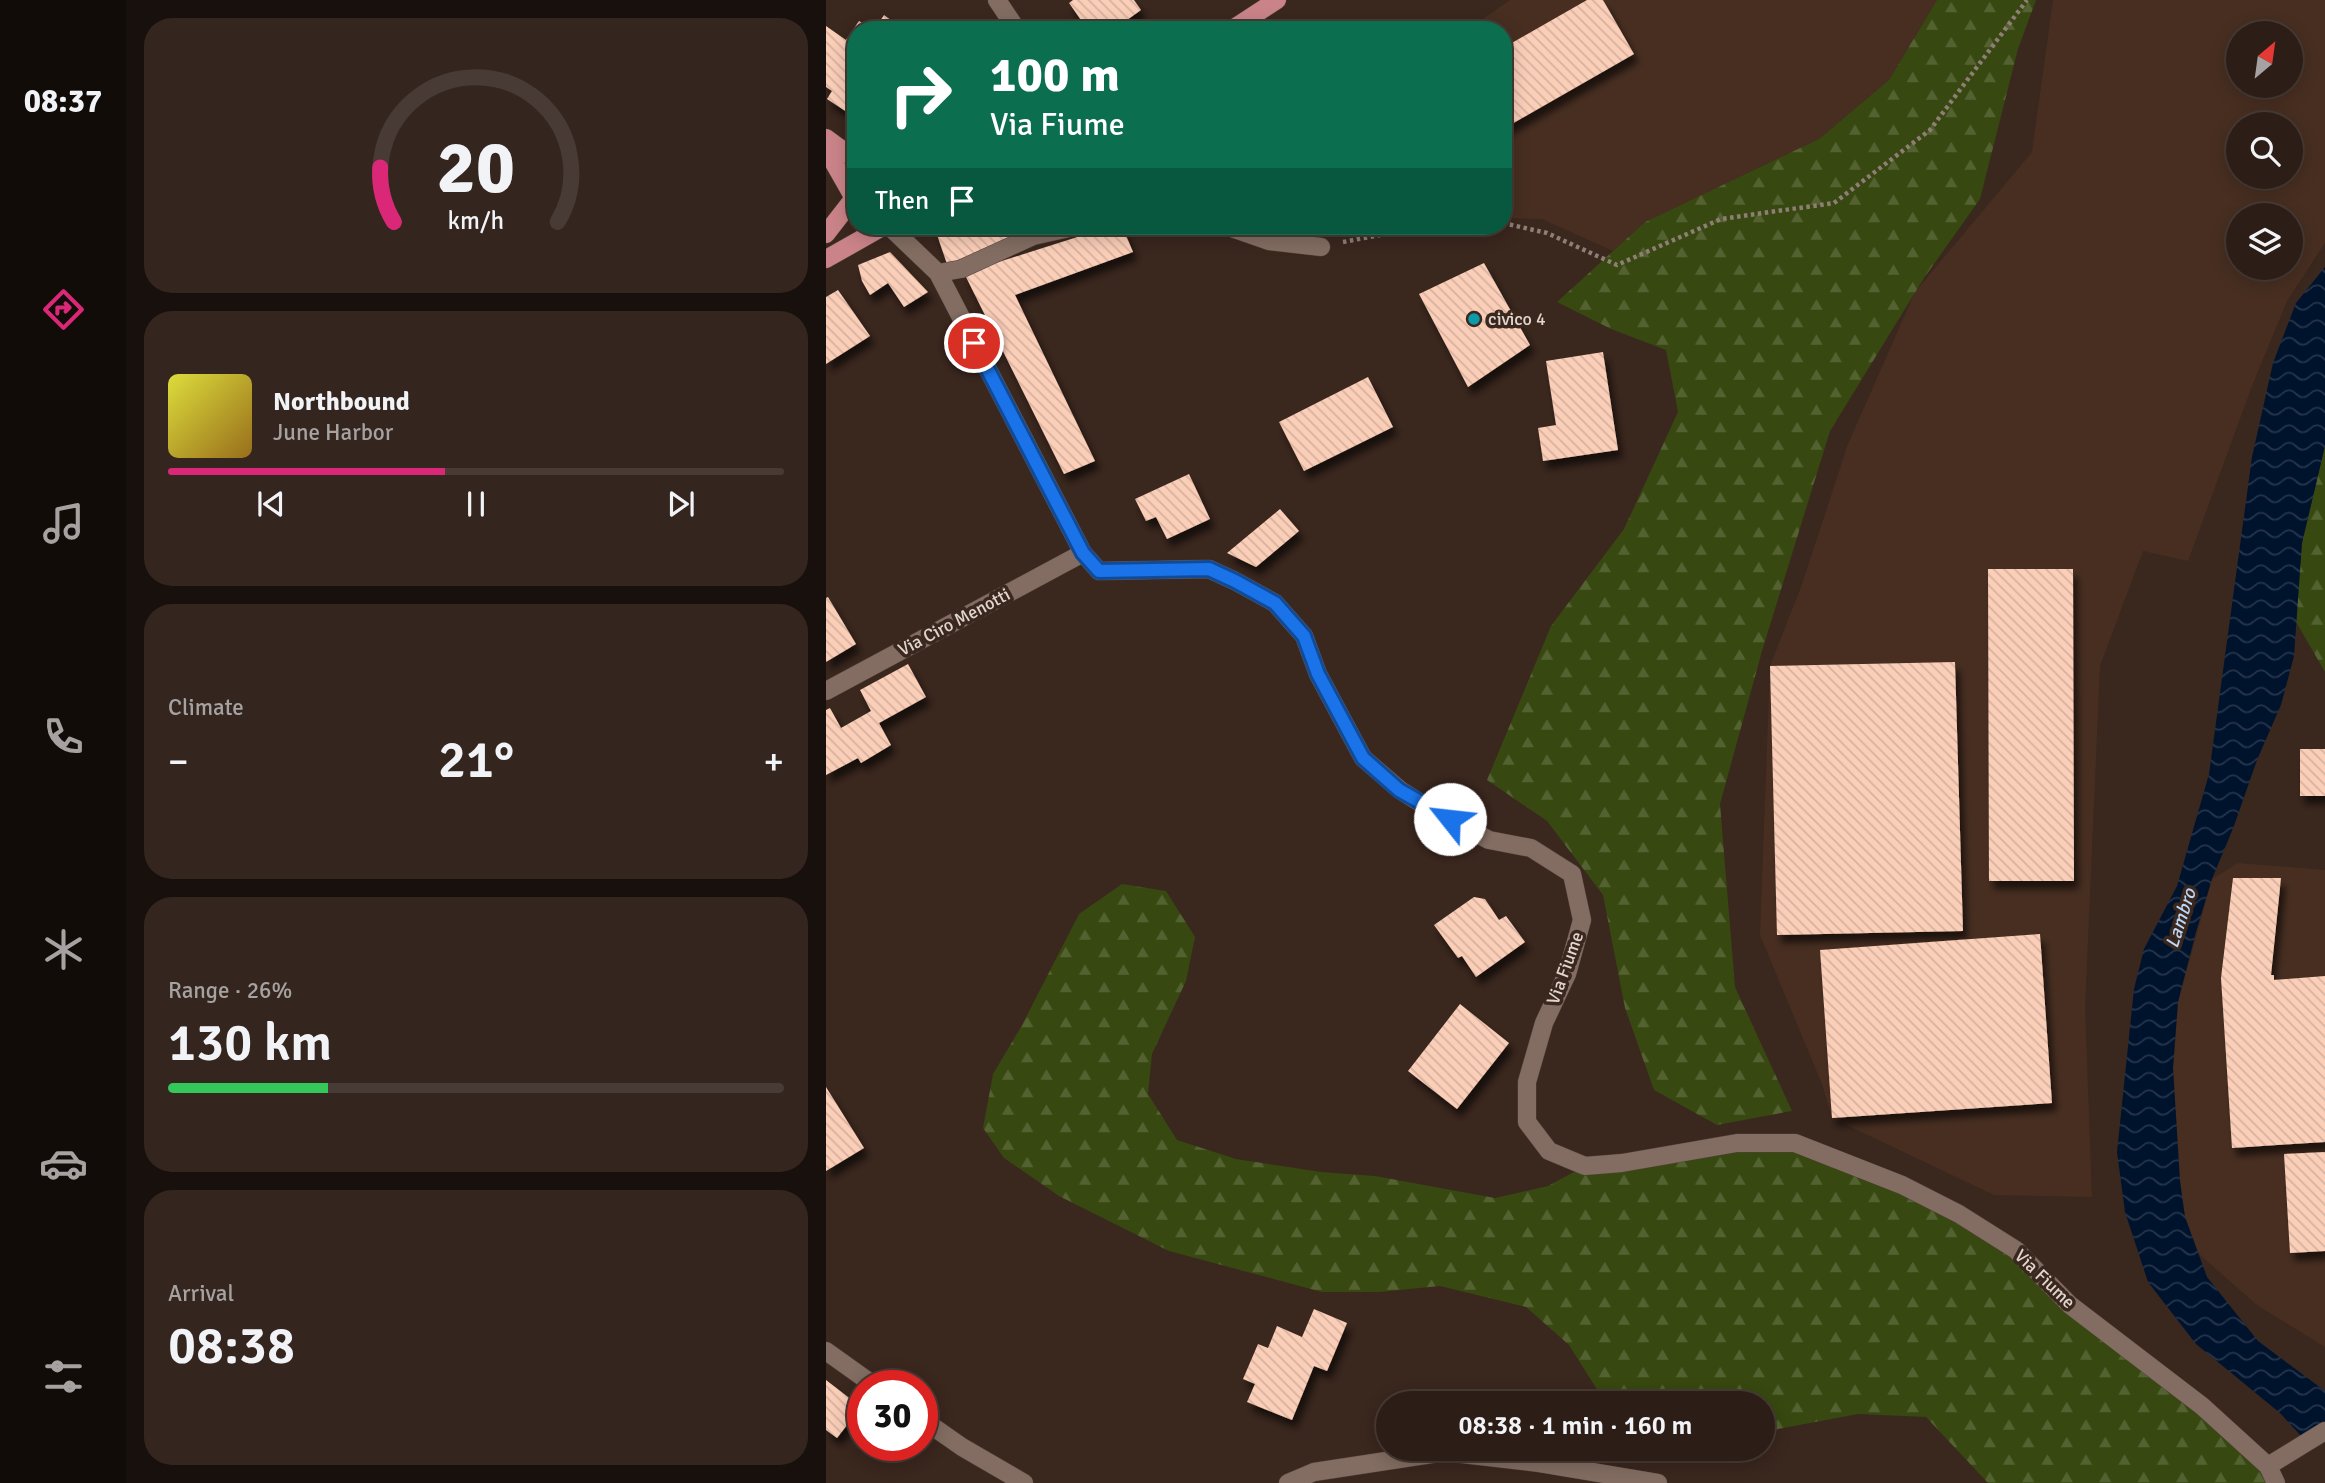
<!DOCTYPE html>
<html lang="en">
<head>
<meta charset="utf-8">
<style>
	body { margin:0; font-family:Signika,sans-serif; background:#34261f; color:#f1f3f6; height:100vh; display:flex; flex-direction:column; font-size:26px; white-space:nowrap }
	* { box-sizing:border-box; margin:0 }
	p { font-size:23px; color:#a6a2a1 }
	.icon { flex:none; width:38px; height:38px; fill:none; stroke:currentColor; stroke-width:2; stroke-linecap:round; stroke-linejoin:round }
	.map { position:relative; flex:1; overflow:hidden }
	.panel { display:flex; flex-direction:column; gap:18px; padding:18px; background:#18100c; width:700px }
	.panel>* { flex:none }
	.guide { position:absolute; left:21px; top:21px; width:665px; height:214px; border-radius:28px; box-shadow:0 4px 18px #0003,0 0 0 2px #483b35; background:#0b6e4f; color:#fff; overflow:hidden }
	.needle { width:46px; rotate:29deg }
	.controls { position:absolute; left:1400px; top:21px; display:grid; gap:14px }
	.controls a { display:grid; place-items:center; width:77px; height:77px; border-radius:50%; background:#2c1d16; box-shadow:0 4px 18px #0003,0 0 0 2px #483b35; font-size:35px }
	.speed { position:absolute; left:21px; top:1370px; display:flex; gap:14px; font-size:35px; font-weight:700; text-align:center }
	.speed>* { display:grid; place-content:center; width:91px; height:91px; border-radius:50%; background:#2c1d16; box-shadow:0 4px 18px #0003,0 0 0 2px #483b35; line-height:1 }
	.speed .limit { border:10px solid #d22; background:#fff; color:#111 }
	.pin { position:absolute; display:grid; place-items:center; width:60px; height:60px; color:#fff; margin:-30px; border:4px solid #fff; border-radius:50%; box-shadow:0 2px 7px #0007 }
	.me { position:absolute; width:77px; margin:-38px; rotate:299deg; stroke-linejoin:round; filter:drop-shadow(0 0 5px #0008) }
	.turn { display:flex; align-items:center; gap:24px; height:147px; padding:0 28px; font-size:32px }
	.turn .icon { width:91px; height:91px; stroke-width:2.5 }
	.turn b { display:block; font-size:49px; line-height:60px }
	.then { display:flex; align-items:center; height:66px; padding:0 28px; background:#0003; gap:14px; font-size:26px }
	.big { font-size:52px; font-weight:600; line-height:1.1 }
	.panel .card { flex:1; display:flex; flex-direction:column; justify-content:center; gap:10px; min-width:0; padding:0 24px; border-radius:28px; background:#34261f }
	.panel .dial { align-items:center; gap:0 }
	.dial svg { height:182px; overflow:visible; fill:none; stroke:#483b35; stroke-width:7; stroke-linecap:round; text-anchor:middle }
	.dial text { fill:#f1f3f6; stroke:none }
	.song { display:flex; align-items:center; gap:21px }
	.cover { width:84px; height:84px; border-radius:10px; background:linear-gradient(135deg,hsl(60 70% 55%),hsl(40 70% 35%)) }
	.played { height:7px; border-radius:4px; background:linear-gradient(90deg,#db2777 45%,#483b35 45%) }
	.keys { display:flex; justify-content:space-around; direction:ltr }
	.heat { display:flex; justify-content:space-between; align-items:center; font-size:38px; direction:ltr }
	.charge { height:10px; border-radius:5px; background:linear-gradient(90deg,#34c759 26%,#483b35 0) }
	.trip { position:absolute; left:550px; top:1391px; width:399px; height:70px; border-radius:35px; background:#2c1d16; box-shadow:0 4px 18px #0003,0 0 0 2px #483b35; font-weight:600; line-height:70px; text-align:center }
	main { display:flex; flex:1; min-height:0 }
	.tab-bar { display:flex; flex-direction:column; width:126px; justify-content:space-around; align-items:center; background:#120c09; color:#a6a2a1 }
	.tab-bar .icon { width:49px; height:49px }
	.tab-bar .active { color:#db2777 }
	.tab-bar b { font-size:32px; color:#f1f3f6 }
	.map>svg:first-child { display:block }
	.built { fill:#472e21; fill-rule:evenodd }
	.forest { fill:url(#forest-firs) }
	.water { fill:url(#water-waves) }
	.building { fill:url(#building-back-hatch); filter:url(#shadow) }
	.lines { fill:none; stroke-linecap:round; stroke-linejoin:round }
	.minor-casing { stroke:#53433b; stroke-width:19 }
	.major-casing { stroke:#53433b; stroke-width:19 }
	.path { stroke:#8e7e76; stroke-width:4.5; stroke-dasharray:3.5 3.5; stroke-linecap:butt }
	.minor { stroke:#836d62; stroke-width:18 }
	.major { stroke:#ca8489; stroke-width:18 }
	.route-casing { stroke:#114b97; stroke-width:18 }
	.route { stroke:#1a73e8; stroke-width:12 }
	.culture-dot { fill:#0f9aa8; stroke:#3a271e; stroke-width:2.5 }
	.labels { text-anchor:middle; stroke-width:7; stroke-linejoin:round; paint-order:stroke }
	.poi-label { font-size:18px; fill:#e1d5ce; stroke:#3a271e; text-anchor:start }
	.street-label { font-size:18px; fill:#e1d5ce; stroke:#3a271e }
	.water-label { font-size:19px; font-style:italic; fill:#bcd7f6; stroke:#3a271e }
</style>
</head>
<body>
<main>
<nav class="tab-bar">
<b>08:37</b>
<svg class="icon active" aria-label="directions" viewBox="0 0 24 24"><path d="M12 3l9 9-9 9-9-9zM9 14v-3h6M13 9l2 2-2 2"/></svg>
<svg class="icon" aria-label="music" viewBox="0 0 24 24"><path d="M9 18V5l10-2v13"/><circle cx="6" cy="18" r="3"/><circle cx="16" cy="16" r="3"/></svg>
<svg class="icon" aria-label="phone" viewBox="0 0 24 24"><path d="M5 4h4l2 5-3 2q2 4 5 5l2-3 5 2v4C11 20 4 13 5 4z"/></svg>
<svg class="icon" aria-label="climate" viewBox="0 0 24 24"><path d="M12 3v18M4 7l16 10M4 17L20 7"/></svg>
<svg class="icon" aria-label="car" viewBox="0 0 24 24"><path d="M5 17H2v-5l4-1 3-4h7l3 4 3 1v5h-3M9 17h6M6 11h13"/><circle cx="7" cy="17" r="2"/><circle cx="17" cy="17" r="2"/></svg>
<svg class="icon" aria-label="filters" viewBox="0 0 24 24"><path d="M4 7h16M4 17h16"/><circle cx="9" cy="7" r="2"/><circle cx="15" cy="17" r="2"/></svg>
</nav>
<section class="panel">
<div class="card dial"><svg viewBox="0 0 100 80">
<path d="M14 69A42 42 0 1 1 86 69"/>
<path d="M14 69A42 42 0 0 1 8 45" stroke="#db2777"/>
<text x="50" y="56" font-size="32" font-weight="700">20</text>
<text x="50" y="72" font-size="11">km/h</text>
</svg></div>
<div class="card">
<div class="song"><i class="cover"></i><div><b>Northbound</b><p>June Harbor</p></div></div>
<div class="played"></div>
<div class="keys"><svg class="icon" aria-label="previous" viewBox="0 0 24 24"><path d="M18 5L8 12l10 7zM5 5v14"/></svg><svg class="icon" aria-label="pause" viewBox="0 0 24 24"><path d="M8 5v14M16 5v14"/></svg><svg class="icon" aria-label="next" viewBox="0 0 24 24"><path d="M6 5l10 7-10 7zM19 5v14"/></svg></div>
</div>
<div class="card"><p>Climate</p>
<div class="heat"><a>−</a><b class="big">21°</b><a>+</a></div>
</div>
<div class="card"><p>Range · 26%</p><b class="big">130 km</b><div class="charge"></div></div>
<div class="card"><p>Arrival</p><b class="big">08:38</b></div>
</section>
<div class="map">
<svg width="1499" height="1483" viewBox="0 0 1499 1483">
	<defs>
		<pattern id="forest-firs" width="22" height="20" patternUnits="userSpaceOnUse" patternTransform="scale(1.75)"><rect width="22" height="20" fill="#374810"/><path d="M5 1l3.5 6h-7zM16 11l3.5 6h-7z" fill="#546232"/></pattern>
		<pattern id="water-waves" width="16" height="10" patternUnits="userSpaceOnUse" patternTransform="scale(1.75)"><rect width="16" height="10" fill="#00132d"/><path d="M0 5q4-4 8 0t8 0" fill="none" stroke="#25344a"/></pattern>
		<pattern id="building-back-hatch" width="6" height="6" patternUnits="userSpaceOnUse" patternTransform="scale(1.75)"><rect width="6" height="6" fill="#fbceb8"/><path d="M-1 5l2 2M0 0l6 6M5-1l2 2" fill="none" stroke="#d6b2a0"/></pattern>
		<filter id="shadow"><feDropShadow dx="4.5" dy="8" stdDeviation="3.5" flood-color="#0009"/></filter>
	</defs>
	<rect width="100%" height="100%" fill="#3a271e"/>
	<path class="built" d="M684,0H1111L1063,80L993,139L819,222L787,251L716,219L677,218V30H641Z
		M1227,0H1499V243L1461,301L1426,386L1362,561L1317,551L1274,666L1259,1008L1266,1197L1168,1195L1006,1118L996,1084L934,935L944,666L975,587L1022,444L1089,292L1206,152ZM1412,33H1465V86H1412ZM1412,124H1465V177H1412ZM1412,215H1465V268H1412Z
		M1412,863L1499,870V1347L1431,1305L1373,1254L1359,1217L1354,1181L1347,1068L1352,1002L1386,879Z"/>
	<path class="forest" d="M1111,0H1210L1192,49L1154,199L1098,278L1004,431L936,651L894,804L909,987L966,1111L891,1125L828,1090L799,1008L777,895L721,821L661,780L725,626L798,529L852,412L840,350L785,329L731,302L819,222L993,139L1063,80Z
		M1499,446V672L1469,620L1476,543Z
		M296,884L340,891L369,937L360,981L326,1054L322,1094L351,1140L410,1159L495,1172L549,1176L669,1198L722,1186L759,1166L969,1143L1133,1214L1376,1406L1450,1483H1162L1100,1417L1032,1414L936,1432V1404L789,1403L772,1391L743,1345L700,1307L614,1286L553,1292H496L343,1251L233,1196L178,1158L157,1128L167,1074L195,1027L253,914Z"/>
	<path class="water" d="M1499,267V446L1476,543L1468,656L1455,705L1431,760L1408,826L1386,879L1370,932L1352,1002L1347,1068L1354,1181L1359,1217L1381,1277L1432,1341L1499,1391V1437L1485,1447L1454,1413L1370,1344L1322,1282L1299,1212L1291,1152L1308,989L1318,949L1351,886L1383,774L1426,457L1447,363L1470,303Z"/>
	<path class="building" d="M247,0H308L315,10L287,30H262L243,3Z
		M761,0H777L808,54L677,129V48Z
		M58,15L78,30H48Z
		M33,21L47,30H30V118L1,99L6,91L0,87V26L20,40Z
		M108,226H182L188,242L121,264Z
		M286,226H296L307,252L189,295L269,461L238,474L138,273Z
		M64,252L102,292L78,307L62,283L44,295L36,281L32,265Z
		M658,263L704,345L642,387L593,294Z
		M12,290L44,336L0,364V297Z
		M777,352L792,450L717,461L712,428L730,425L720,361Z
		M542,377L567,427L478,471L453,422Z
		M363,474L384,519L341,539L330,517L320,521L309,499Z
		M454,509L473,531L430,567L401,553Z
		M1162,569H1247L1248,881H1163Z
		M2,597L30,644L0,662V598Z
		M1129,662L1137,931L951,935L944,666Z
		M82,664L100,697L53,723L65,745L35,763L32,758L0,775V710L4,708L15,728L45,711L34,690Z
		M1474,749H1499V796H1474Z
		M1407,878H1455L1445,975H1448V980L1499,976V1142L1406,1148L1395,978Z
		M648,897L659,899L673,920L680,916L699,942L650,977L636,956L632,958L608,925Z
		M1214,934L1226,1103L1006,1118L994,950Z
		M634,1004L683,1043L631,1109L582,1071Z
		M0,1087L38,1148L0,1171Z
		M1499,1152V1251L1464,1253L1458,1154Z
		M488,1309L521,1323L501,1371L488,1366L466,1420L421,1402L429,1384L417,1379L432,1344L442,1348L451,1326L476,1337Z
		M0,1380L35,1407L11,1438L0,1430Z"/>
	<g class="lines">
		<defs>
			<path id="minor" d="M171,0L191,30
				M400,226L443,241L495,247
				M64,227L112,273L257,553L273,571L383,569L409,581L449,603L478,636L492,674L537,758L574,790L604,809L663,840L705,848L746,874L756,920L741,974L718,1023L701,1082V1122L723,1151L759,1166L796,1163L911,1143H969L1076,1185L1133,1214L1190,1250L1244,1305L1376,1406L1442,1466L1450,1483
				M112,273L135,269L207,236L252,226
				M0,691L257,553
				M0,1351L49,1386
				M96,1419L136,1447L198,1483
				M1442,1466L1499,1431
				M462,1483L488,1472L619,1452L713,1463L832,1483"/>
			<path id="major" d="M405,30L451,0
				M0,138L30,160
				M0,149L25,193
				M0,234L24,203
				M0,259L53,229"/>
		</defs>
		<use href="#minor" class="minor-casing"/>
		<use href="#major" class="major-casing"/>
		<path class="path" d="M677,223L721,233L791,265L895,219L1008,203L1104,130L1201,0
			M517,242L602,226"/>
		<use href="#minor" class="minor"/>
		<use href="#major" class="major"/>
	</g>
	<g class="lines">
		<defs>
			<path id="route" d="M148,343L257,553L273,571L383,569L409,581L449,603L478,636L492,674L537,758L573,790L624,819"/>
		</defs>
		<use href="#route" class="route-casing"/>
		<use href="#route" class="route"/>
	</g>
	<circle class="culture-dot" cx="648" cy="319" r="7"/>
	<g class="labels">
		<g class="poi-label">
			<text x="662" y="325">civico 4</text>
		</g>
		<g class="street-label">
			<text transform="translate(128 622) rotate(-28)" y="6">Via Ciro Menotti</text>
			<text transform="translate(739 968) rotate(-70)" y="6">Via Fiume</text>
			<text transform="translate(1219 1279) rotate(44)" y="6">Via Fiume</text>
		</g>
		<g class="water-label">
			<text transform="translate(1354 918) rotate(-72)" y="7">Lambro</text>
		</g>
	</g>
</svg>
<div class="controls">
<a><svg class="needle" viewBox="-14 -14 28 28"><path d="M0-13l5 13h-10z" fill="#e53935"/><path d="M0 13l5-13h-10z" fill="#a6a2a1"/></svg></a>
<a><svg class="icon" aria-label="search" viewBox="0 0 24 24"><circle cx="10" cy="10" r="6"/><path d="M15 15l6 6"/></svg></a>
<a><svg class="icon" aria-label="layers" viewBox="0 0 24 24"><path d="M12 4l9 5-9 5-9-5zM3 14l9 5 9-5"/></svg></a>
</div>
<div class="speed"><div class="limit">30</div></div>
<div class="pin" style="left:148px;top:343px;background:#d93025"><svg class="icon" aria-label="arrive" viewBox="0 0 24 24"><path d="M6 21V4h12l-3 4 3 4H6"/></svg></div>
<svg class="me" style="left:624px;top:819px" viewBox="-20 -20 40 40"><circle r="19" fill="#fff"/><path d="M0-13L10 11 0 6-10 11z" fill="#1a73e8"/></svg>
<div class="trip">08:38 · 1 min · 160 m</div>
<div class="guide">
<div class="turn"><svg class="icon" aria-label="right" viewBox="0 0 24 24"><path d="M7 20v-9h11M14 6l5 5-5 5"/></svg><div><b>100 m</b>Via Fiume</div></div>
<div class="then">Then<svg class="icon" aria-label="arrive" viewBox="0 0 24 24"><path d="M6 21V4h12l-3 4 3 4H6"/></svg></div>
</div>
</div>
</main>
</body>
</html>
